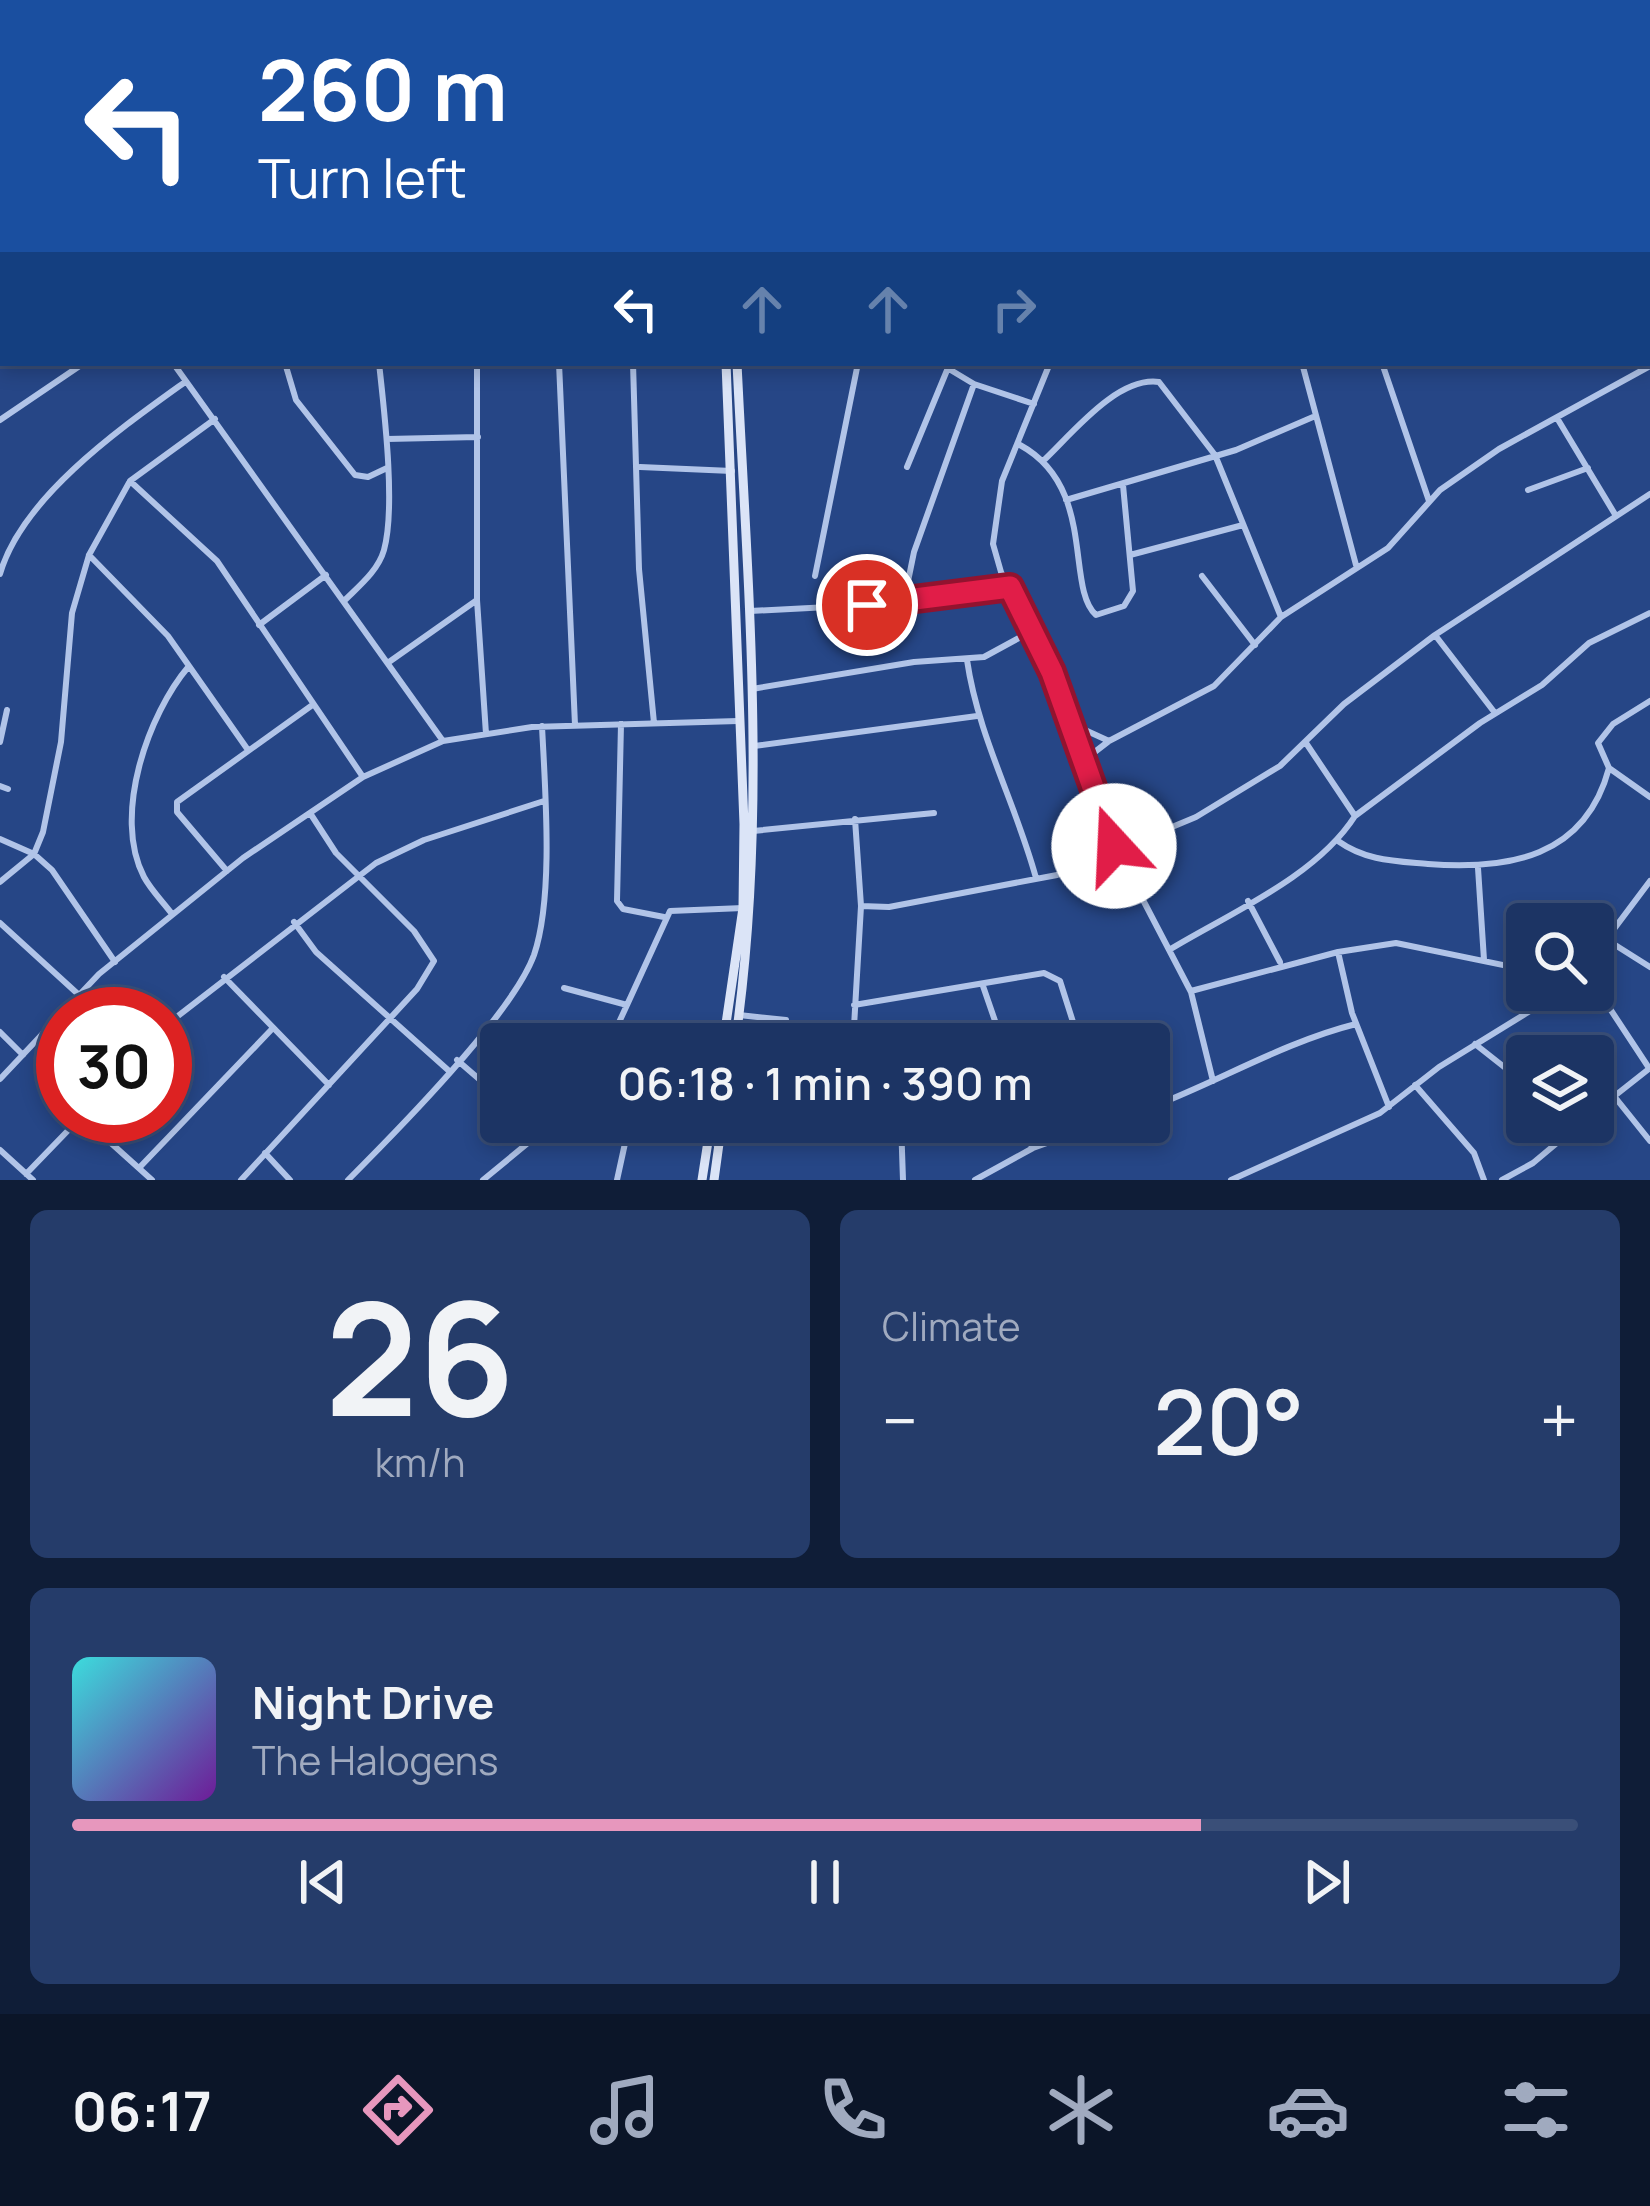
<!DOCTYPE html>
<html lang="en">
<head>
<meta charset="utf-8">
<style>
	body { margin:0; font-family:Manrope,sans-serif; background:#253c6a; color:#f1f3f6; height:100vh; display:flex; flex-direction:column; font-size:45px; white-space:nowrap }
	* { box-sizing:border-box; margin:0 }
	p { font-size:39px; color:#a0aabf }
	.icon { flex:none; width:66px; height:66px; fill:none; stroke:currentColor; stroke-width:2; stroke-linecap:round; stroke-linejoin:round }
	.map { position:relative; height:1180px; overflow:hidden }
	.sheet { display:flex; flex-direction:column; gap:30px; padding:30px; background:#0f1d37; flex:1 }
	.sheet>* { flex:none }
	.hud { position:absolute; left:0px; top:0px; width:1650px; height:366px; box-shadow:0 6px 18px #0003,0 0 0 3px #3a4f78; background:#1a4fa0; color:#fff; overflow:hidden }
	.fabs { position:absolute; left:1506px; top:903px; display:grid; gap:24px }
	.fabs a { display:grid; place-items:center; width:108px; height:108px; border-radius:12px; background:#1c3464; box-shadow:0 6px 18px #0003,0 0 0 3px #3a4f78; font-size:60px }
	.speed { position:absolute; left:36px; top:987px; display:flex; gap:24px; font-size:60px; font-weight:700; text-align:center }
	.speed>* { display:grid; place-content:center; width:156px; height:156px; border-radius:50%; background:#1c3464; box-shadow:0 6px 18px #0003,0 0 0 3px #3a4f78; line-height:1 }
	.speed .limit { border:18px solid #d22; background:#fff; color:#111 }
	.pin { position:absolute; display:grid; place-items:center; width:102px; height:102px; color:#fff; margin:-51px; border:6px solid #fff; border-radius:50%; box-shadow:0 3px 12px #0007 }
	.me { position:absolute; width:132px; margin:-66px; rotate:340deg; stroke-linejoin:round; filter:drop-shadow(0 0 9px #0008) }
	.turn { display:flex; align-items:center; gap:42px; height:252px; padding:0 60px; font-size:54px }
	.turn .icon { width:156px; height:156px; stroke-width:2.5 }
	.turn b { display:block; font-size:84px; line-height:102px }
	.lanes { display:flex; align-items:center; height:114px; padding:0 60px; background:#0003; justify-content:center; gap:60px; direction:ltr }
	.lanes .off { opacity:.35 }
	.big { font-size:90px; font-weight:600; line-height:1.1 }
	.sheet .tile { flex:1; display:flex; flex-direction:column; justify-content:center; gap:18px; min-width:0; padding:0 42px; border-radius:18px; background:#253c6a }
	.sheet .dial { align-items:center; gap:0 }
	.dial b { font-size:156px; line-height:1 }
	.song { display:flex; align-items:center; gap:36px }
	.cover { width:144px; height:144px; border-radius:18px; background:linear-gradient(135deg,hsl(180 70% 55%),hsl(280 70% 35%)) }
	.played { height:12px; border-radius:6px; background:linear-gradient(90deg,#e797bd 75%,#3a4f78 75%) }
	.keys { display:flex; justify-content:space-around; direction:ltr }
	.heat { display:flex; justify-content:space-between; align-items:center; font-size:66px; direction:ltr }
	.sheet .tiles { flex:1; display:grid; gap:30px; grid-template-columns:1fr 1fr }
	.tile:last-child { grid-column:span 2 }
	.trip { position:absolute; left:480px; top:1023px; width:690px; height:120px; border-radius:12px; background:#1c3464; box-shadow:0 6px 18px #0003,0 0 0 3px #3a4f78; font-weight:600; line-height:120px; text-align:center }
	.dock { display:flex; height:192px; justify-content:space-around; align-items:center; background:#0b1528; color:#a0aabf }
	.dock .icon { width:84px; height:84px }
	.dock .current { color:#e797bd }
	.dock b { font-size:54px; color:#f1f3f6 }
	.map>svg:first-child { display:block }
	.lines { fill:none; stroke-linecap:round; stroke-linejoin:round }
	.street { stroke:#b1c4e8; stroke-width:6 }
	.secondary { stroke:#dbe4f7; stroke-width:9 }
	.route-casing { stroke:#92132f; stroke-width:30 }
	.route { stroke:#e11d48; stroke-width:21 }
</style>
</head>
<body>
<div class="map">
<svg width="1650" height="1180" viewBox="0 0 1650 1180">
	<rect width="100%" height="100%" fill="#264686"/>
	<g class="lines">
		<path class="street" d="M64,0L65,3
			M265,0L267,3
			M341,0L343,3
			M397,0L398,3
			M483,0L484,3
			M810,0L811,3
			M882,0L883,3
			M952,0L953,3
			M1301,0V3
			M1591,0L1592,3
			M522,3L531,0
			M1198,3L1199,0
			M1388,3V0
			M1639,3L1650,1
			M0,4L13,0
			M1647,87L1650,86
			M0,94L3,93
			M0,175L3,174
			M1647,181H1650
			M0,207L3,205
			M1647,266H1650
			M0,314L3,312
			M173,363L443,741
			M285,363L296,400L355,475L368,477L387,468
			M559,363L575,725
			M633,363L639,569L654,723
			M1050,363L1002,481L993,544L1001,572L1052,672L1080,741L1105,827L1191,992L1213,1081
			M1302,363L1356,565
			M1382,363L1429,501
			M903,365L904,363
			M949,369L974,384L1034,404
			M1557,418L1616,516
			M0,420L84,363
			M387,439L478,437
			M1020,445C1097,487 1065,587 1096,615L1124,606L1133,591L1123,485
			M1043,461C1071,435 1117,376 1159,382L1215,455L1281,617
			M640,467L732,471
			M907,467L950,363
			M130,481L217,561L363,777
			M1528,490L1588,468
			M1066,500L1236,450L1313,417
			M89,555L168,636L248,750
			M1130,555L1243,525
			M0,574C22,497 121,428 185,382
			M815,576L858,363
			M1202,576L1255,645
			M477,600L486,734
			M344,601C359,586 378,571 384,550C396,507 384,409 379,363
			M904,601L914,552L974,384
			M750,611L867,605L1009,587
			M259,625L326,575
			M1435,635L1495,713
			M967,660C978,736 1016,804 1036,878
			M389,662L477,600V363
			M752,689L914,662L984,657L1030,632
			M1650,701L1613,724L1598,743L1609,768L1650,797
			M621,724L617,901L623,909L664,917
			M1074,725L1109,741
			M0,742L7,710
			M754,746L977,716
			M1083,761L1109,741L1214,686L1281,617L1388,548L1440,490L1499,449L1650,366
			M0,786L8,789
			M1355,816L1480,723L1542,685L1589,643L1650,613
			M753,831L934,813
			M0,839L34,854L52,870L115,962
			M1338,841C1366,861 1395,861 1428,864C1508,870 1585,858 1609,768
			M1478,868L1484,960
			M227,871L177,812V802L311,706
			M0,882L34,854L43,832L61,742L72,613L89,555L130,481L215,419
			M1248,901L1280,962
			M861,906L889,907L1057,875L1196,817L1280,766L1344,704L1435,635L1650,494
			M172,914C163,902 151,890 144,877C112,816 148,714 189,666
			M294,922L316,952L448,1070
			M0,923L79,995
			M1604,938L1650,967
			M1169,950C1230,913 1316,877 1355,816L1306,743
			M1593,957L1650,881
			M224,977L329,1085
			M1593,983L1649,1068
			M983,986L1003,1044
			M564,988L627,1005L670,911L743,908
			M1191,991L1338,952
			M854,1005L1044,973L1060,981L1080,1044
			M739,1015L786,1020
			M165,1026L376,863L424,840L544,801
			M0,1032L23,1055
			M609,1044L627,1005
			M853,1044L861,906L855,819
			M870,1044L889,1037L912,1044
			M1475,1044L1527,1085
			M457,1060L501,1098
			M0,1079L99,974L243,858L363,777L443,741L532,727L738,721
			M1415,1085L1474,1153L1484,1180
			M1614,1096L1650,1141
			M1389,1107L1352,1013L1338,952L1396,943L1527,970
			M1149,1108C1218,1082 1284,1042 1356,1024
			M1593,1113L1650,1068
			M82,1117L152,1180
			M523,1122L534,1138
			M615,1122L718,1144
			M901,1122L903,1180
			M1026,1122L1032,1148
			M0,1150L33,1180
			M265,1153L290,1180
			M139,1168L272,1029
			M26,1174L82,1116
			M241,1180L417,989L434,961L414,931L336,853L310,813
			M348,1180C397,1131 512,1015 534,955C554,896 545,789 542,726
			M483,1180L534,1138L566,1122
			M617,1180L629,1125
			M975,1180L1033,1148L1106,1122
			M1231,1180L1380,1113L1439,1067L1564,990
			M1502,1180L1533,1163L1582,1122"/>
		<path class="secondary" d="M704,0V3
			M715,0V3
			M723,1044L743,908L744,824L726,363
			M735,1044C768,817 748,591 737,363
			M702,1180L711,1122
			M714,1180L722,1122"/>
	</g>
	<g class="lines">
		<defs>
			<path id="route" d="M867,605L1010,587L1052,672L1114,846"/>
		</defs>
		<use href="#route" class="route-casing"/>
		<use href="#route" class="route"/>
	</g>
</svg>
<div class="fabs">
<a><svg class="icon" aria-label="search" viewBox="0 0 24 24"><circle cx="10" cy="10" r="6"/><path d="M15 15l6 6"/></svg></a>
<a><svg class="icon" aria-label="layers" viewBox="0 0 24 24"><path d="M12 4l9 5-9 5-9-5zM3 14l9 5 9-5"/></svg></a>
</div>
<div class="speed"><div class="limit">30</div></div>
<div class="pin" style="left:867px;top:605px;background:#d93025"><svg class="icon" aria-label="arrive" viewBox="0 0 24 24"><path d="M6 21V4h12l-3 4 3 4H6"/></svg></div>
<svg class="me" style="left:1114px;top:846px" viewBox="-20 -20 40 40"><circle r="19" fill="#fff"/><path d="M0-13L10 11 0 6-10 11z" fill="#e11d48"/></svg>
<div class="trip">06:18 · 1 min · 390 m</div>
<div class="hud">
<div class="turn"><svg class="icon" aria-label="left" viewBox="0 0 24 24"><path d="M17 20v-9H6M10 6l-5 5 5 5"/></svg><div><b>260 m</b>Turn left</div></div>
<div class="lanes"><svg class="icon" aria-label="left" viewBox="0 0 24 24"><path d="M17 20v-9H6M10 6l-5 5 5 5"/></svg><svg class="icon off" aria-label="ahead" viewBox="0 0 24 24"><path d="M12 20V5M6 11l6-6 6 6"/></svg><svg class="icon off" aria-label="ahead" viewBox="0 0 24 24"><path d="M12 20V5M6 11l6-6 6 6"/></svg><svg class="icon off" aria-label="right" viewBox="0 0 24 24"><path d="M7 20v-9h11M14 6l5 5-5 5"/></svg></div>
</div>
</div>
<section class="sheet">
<div class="tiles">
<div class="tile dial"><b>26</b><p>km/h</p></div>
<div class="tile"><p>Climate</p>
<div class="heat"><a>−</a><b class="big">20°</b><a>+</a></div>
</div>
<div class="tile">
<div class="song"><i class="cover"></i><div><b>Night Drive</b><p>The Halogens</p></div></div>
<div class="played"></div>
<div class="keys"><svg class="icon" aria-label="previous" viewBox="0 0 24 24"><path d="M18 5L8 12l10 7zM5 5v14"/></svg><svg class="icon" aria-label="pause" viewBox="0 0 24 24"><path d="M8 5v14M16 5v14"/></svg><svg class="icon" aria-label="next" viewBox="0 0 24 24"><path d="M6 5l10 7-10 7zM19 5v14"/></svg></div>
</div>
</div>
</section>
<nav class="dock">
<b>06:17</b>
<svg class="icon current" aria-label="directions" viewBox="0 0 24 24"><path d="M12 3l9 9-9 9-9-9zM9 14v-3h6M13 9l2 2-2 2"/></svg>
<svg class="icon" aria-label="music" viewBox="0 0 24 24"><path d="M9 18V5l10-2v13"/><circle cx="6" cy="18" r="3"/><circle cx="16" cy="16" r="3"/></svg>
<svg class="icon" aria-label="phone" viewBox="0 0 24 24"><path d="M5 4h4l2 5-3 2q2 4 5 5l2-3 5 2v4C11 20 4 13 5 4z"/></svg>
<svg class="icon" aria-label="climate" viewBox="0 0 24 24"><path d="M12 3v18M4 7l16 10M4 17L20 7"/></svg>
<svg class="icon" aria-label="car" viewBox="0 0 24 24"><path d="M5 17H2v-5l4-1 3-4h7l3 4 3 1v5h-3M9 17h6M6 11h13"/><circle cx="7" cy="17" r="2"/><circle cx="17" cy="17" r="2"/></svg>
<svg class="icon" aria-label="filters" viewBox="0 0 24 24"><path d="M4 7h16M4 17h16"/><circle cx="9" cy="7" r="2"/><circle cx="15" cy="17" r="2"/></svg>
</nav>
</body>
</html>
